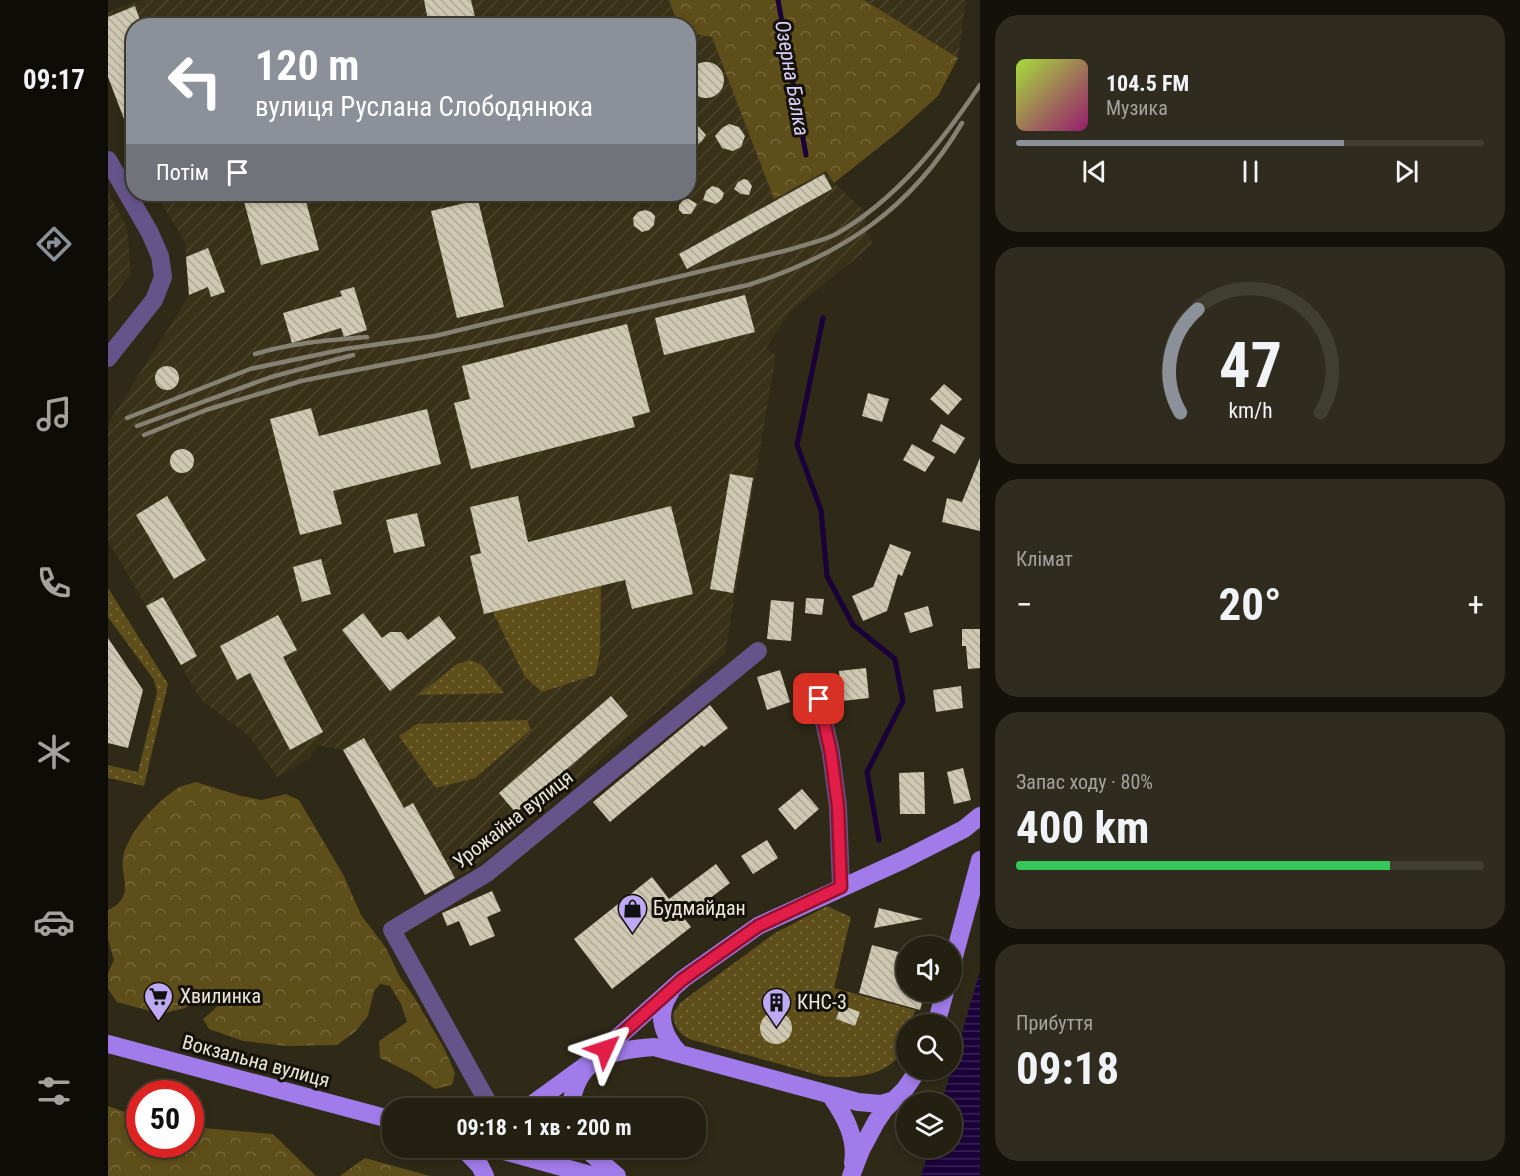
<!DOCTYPE html>
<html lang="uk">
<head>
<meta charset="utf-8">
<style>
	body { margin:0; font-family:"Roboto Condensed",sans-serif; background:#2f2c1f; color:#f1f3f6; height:100vh; display:flex; flex-direction:column; font-size:22px; white-space:nowrap }
	* { box-sizing:border-box; margin:0 }
	p { font-size:20px; color:#a3a29f }
	.icon { flex:none; width:33px; height:33px; fill:none; stroke:currentColor; stroke-width:2; stroke-linecap:round; stroke-linejoin:round }
	.map { position:relative; flex:1; overflow:hidden }
	.details { display:flex; flex-direction:column; gap:15px; padding:15px; background:#131109; width:540px }
	.details>* { flex:none }
	.hud { position:absolute; left:18px; top:18px; width:570px; height:183px; border-radius:24px; box-shadow:0 3px 9px #0003,0 0 0 2px #403d31; background:#8c9099; color:#fff; overflow:hidden }
	.fabs { position:absolute; left:788px; top:936px; display:grid; gap:12px }
	.fabs a { display:grid; place-items:center; width:66px; height:66px; border-radius:50%; background:#231f11; box-shadow:0 3px 9px #0003,0 0 0 2px #403d31; font-size:30px }
	.speed { position:absolute; left:18px; top:1080px; display:flex; gap:12px; font-size:30px; font-weight:700; text-align:center }
	.speed>* { display:grid; place-content:center; width:78px; height:78px; border-radius:50%; background:#231f11; box-shadow:0 3px 9px #0003,0 0 0 2px #403d31; line-height:1 }
	.speed .limit { border:9px solid #d22; background:#fff; color:#111 }
	.pin { position:absolute; display:grid; place-items:center; width:51px; height:51px; color:#fff; margin:-26px; border-radius:12px; box-shadow:0 3px 9px #0006 }
	.me { position:absolute; width:66px; margin:-33px; rotate:48deg; stroke-linejoin:round; filter:drop-shadow(0 0 4px #0008) }
	.turn { display:flex; align-items:center; gap:21px; height:126px; padding:0 30px; font-size:27px }
	.turn .icon { width:78px; height:78px; stroke-width:2.5 }
	.turn b { display:block; font-size:42px; line-height:51px }
	.then { display:flex; align-items:center; height:57px; padding:0 30px; background:#0003; gap:12px; font-size:22px }
	.big { font-size:45px; font-weight:700; line-height:1.1 }
	.details .tile { flex:1; display:flex; flex-direction:column; justify-content:center; gap:9px; min-width:0; padding:0 21px; border-radius:24px; background:#2f2c1f }
	.details .dial { align-items:center; gap:0 }
	.dial svg { height:156px; overflow:visible; fill:none; stroke:#403d31; stroke-width:7; stroke-linecap:round; text-anchor:middle }
	.dial text { fill:#f1f3f6; stroke:none }
	.song { display:flex; align-items:center; gap:18px }
	.cover { width:72px; height:72px; border-radius:9px; background:linear-gradient(135deg,hsl(80 70% 55%),hsl(320 70% 35%)) }
	.played { height:6px; border-radius:3px; background:linear-gradient(90deg,#8c9099 70%,#403d31 70%) }
	.keys { display:flex; justify-content:space-around; direction:ltr }
	.heat { display:flex; justify-content:space-between; align-items:center; font-size:33px; direction:ltr }
	.charge { height:9px; border-radius:4px; background:linear-gradient(90deg,#34c759 80%,#403d31 0) }
	.trip { position:absolute; left:274px; top:1098px; width:324px; height:60px; border-radius:24px; background:#231f11; box-shadow:0 3px 9px #0003,0 0 0 2px #403d31; font-weight:700; line-height:60px; text-align:center }
	main { display:flex; flex:1; min-height:0 }
	.tab-bar { display:flex; flex-direction:column; width:108px; justify-content:space-around; align-items:center; background:#0e0c07; color:#a3a29f }
	.tab-bar .icon { width:42px; height:42px }
	.tab-bar .selected { color:#8c9099 }
	.tab-bar b { font-size:27px; color:#f1f3f6 }
	.map>svg:first-child { display:block }
	.industrial { fill:url(#industrial-furrows) }
	.grass { fill:url(#grass-dots) }
	.forest { fill:url(#forest-crowns) }
	.water { fill:url(#water-rules) }
	.lines { fill:none; stroke-linecap:round; stroke-linejoin:round }
	.stream { stroke:#1a0039; stroke-width:5 }
	.building { fill:url(#building-back-hatch) }
	.minor { stroke:#64548a; stroke-width:18 }
	.major { stroke:#a07be9; stroke-width:18 }
	.rail { stroke:#868172; stroke-width:4.5 }
	.route-casing { stroke:#92132f; stroke-width:15 }
	.route { stroke:#e11d48; stroke-width:10 }
	.labels { text-anchor:middle; stroke-width:6; stroke-linejoin:round; paint-order:stroke }
	.street-label { font-size:20px; fill:#ece8dd; stroke:#15120a }
	.poi-label { font-size:20px; fill:#ece8dd; stroke:#15120a; text-anchor:start }
	.water-label { font-size:21px; font-style:italic; fill:#dcd0fe; stroke:#15120a }
</style>
</head>
<body>
<main>
<nav class="tab-bar">
<b>09:17</b>
<svg class="icon selected" aria-label="directions" viewBox="0 0 24 24"><path d="M12 3l9 9-9 9-9-9zM9 14v-3h6M13 9l2 2-2 2"/></svg>
<svg class="icon" aria-label="music" viewBox="0 0 24 24"><path d="M9 18V5l10-2v13"/><circle cx="6" cy="18" r="3"/><circle cx="16" cy="16" r="3"/></svg>
<svg class="icon" aria-label="phone" viewBox="0 0 24 24"><path d="M5 4h4l2 5-3 2q2 4 5 5l2-3 5 2v4C11 20 4 13 5 4z"/></svg>
<svg class="icon" aria-label="climate" viewBox="0 0 24 24"><path d="M12 3v18M4 7l16 10M4 17L20 7"/></svg>
<svg class="icon" aria-label="car" viewBox="0 0 24 24"><path d="M5 17H2v-5l4-1 3-4h7l3 4 3 1v5h-3M9 17h6M6 11h13"/><circle cx="7" cy="17" r="2"/><circle cx="17" cy="17" r="2"/></svg>
<svg class="icon" aria-label="filters" viewBox="0 0 24 24"><path d="M4 7h16M4 17h16"/><circle cx="9" cy="7" r="2"/><circle cx="15" cy="17" r="2"/></svg>
</nav>
<div class="map">
<svg width="872" height="1176" viewBox="0 0 872 1176">
	<defs>
		<pattern id="industrial-furrows" width="10" height="10" patternUnits="userSpaceOnUse" patternTransform="scale(1.5)"><rect width="10" height="10" fill="#393118"/><path d="M-1 1l2-2M0 10L10 0M9 11l2-2" fill="none" stroke="#4c452e"/></pattern>
		<pattern id="grass-dots" width="8" height="8" patternUnits="userSpaceOnUse" patternTransform="scale(1.5)"><rect width="8" height="8" fill="#5e4e19"/><path d="M2 2h.1M6 6h.1" fill="none" stroke="#75683a" stroke-width="1.8" stroke-linecap="round"/></pattern>
		<pattern id="forest-crowns" width="20" height="18" patternUnits="userSpaceOnUse" patternTransform="scale(1.5)"><rect width="20" height="18" fill="#5e4e19"/><path d="M2 6a3 3 0 1 1 6 0M12 15a3 3 0 1 1 6 0" fill="none" stroke="#75683a"/></pattern>
		<pattern id="water-rules" width="6" height="5" patternUnits="userSpaceOnUse" patternTransform="scale(1.5)"><rect width="6" height="5" fill="#1a0039"/><path d="M0 2.5h6" fill="none" stroke="#3b2555"/></pattern>
		<pattern id="building-back-hatch" width="6" height="6" patternUnits="userSpaceOnUse" patternTransform="scale(1.5)"><rect width="6" height="6" fill="#cfc8b2"/><path d="M-1 5l2 2M0 0l6 6M5-1l2 2" fill="none" stroke="#ada896"/></pattern>
	</defs>
	<rect width="100%" height="100%" fill="#2f2917"/>
	<path class="industrial" d="M34,0H561L570,25L26,26L25,62L0,72V12Z
		M756,0H858L850,58Z
		M581,34L604,36L666,198L718,171L726,183L759,213L756,229L765,244L682,312L658,348L668,355L617,653L375,862L317,895L235,750L210,745L201,759L169,777L141,736L93,700L0,541V424L81,295L77,242L48,194H580Z
		M0,192L19,227L23,274L0,303Z"/>
	<path class="grass" d="M493,586L492,653L487,675L434,692L417,677L385,612Z
		M0,588L60,684L36,786L0,778V765L30,772L49,693L46,680L0,617Z
		M363,660L375,666L396,693L310,695L349,664Z
		M419,720L423,730L367,778L328,788L291,736L309,724Z
		M719,906L743,917L726,988L807,1010L803,1024H798C798,1031 799,1038 797,1044C785,1078 744,1079 714,1076L581,1039C570,1033 566,1026 565,1014L572,1003L667,933Z"/>
	<path class="forest" d="M561,0H756L850,58L830,96L789,133L726,183L718,171L666,199L604,37L581,33L580,26L570,25Z
		M88,782L133,796L154,800L178,794L191,800L236,876L253,915L278,948L292,977L306,997L336,1048L347,1073L344,1085L327,1089L303,1073L272,1058L271,1041L299,1022L293,1004L282,986L272,984L266,991L260,1016L247,1032L229,1045L178,1046L135,1041L101,1029L95,1019L109,1007L106,998H95L77,1008L53,1014L9,1002L0,989V973L6,960L0,939V910C29,896 11,876 15,857C21,831 48,802 70,788C75,785 83,784 88,782Z
		M0,1106L31,1117L32,1144H82L83,1127L165,1134L208,1176H0Z
		M257,1158L322,1176H232Z"/>
	<path class="water" d="M872,971V1176H813L822,1148H843V1102H834Z"/>
	<g class="lines">
		<path class="stream" d="M670,0L698,155
			M715,318L689,445L713,510L719,576L745,625L787,659L795,701L759,772L771,840"/>
	</g>
	<path class="building" d="M316,0H363L367,17L321,26Z
		M27,6L34,26H26L24,140L0,77V17Z
		M580 80a18 18 0 1 1 36 0a18 18 0 1 1-36 0Z
		M580,123L590,126L598,135L593,142L580,150Z
		M621,124L631,127L637,136L633,147L625,151L614,148L607,136L614,128Z
		M716,174L724,189L579,269L571,254Z
		M636,179L640,180L644,186L641,195L633,194L626,189L630,182Z
		M604,186L611,188L616,193L614,199L608,204L595,200L598,191Z
		M134,194H196L211,250L153,265Z
		M576,199H581L589,204L583,214H575L571,210V205Z
		M370,200L396,307L349,318L323,211Z
		M537,210L543,212L547,216L546,225L541,230L534,232L526,226L525,218L530,212Z
		M100,248L117,292L103,297L100,287L81,295L78,257Z
		M246,287L259,330L236,337L233,328L184,343L175,313L234,296L232,291Z
		M637,295L647,332L556,355L547,318Z
		M519,324L542,412L524,417L527,427L363,469L346,403L362,399L354,366Z
		M47 378a12 12 0 1 1 24 0a12 12 0 1 1-24 0Z
		M836,384L854,399L840,415L822,399Z
		M760,393L781,399L774,422L754,416Z
		M203,408L211,436L319,409L333,464L225,491L234,524L192,535L162,419Z
		M833,424L857,438L847,454L824,441Z
		M804,444L827,457L817,472L795,460Z
		M62 461a12 12 0 1 1 24 0a12 12 0 1 1-24 0Z
		M872,458V531L834,522L839,498L854,502Z
		M622,474L645,478L625,593L602,589Z
		M59,496L98,560L66,579L28,515Z
		M410,496L420,542L563,506L585,594L524,609L517,580L376,614L362,556L373,553L362,507Z
		M309,513L317,546L286,553L278,520Z
		M782,544L803,552L794,576L790,574L779,611L755,621L744,596L765,587Z
		M213,559L223,594L194,602L185,567Z
		M55,597L89,656L73,665L38,606Z
		M698,598L716,599L714,615L697,613Z
		M663,600L686,602L683,641L659,639Z
		M820,606L825,626L802,633L796,613Z
		M255,613L274,638L282,632H293L300,640L331,616L348,638L282,691L234,630Z
		M170,615L189,650L175,657L215,732L182,750L142,673L129,680L112,646Z
		M854,629H872V668L860,669L858,646H854Z
		M0,638L35,690L20,748L0,743Z
		M758,668L761,698L734,701L731,671Z
		M672,670L682,702L659,710L649,677Z
		M853,686L855,708L828,712L825,690Z
		M503,696L520,716L408,813L391,793Z
		M602,705L620,728L596,747L594,745L502,822L485,802Z
		M256,738L296,808L305,803L347,878L317,895L235,750Z
		M855,768L863,800L846,804L839,772Z
		M816,772L817,814H792L791,773Z
		M694,789L711,809L687,830L670,809Z
		M659,840L670,858L645,874L633,856Z
		M608,864L622,883L576,918L583,927L504,989L466,939L544,877L561,899Z
		M384,891L393,911L379,917L387,936L362,946L351,921L339,926L334,913Z
		M771,908L815,919L766,928Z
		M764,945L798,954V992H817L812,1010L751,993Z
		M733,1005L752,1012L747,1026L728,1019Z
		M652 1028a16 16 0 1 1 32 0a16 16 0 1 1-32 0Z"/>
	<g class="lines">
		<path class="minor" d="M0,160L42,233L52,256L55,277L46,300L0,358
			M711,699L723,753L730,807L733,887
			M383,1108L284,930L379,873L650,651"/>
		<path class="major" d="M843,968L872,860
			M562,993C547,1015 555,1035 571,1053
			M828,1024L837,992
			M0,1044L285,1120
			M723,1096C737,1116 749,1138 745,1163
			M419,1108L481,1063L575,979L650,926L795,860L856,829L872,816
			M463,1108C467,1058 501,1050 546,1047L750,1102L773,1104L789,1099
			M355,1148L372,1166L377,1176
			M385,1148L486,1176
			M477,1148L509,1176
			M743,1176L753,1150L768,1122L776,1110L797,1089L810,1070"/>
		<path class="rail" d="M147,354C183,343 221,340 259,337
			M19,418L142,369L237,349L327,336L684,249C698,244 715,241 728,234C788,200 834,142 872,85
			M29,426L163,377L245,355
			M36,435L98,410L193,381L364,347L640,285C734,255 803,209 854,123"/>
	</g>
	<g class="lines">
		<defs>
			<path id="route" d="M497,1049L575,979L650,926L733,887L730,807L723,753L711,699"/>
		</defs>
		<use href="#route" class="route-casing"/>
		<use href="#route" class="route"/>
	</g>
	<defs>
		<symbol id="shop-pin" viewBox="-11 -11 22 30"><path d="M0 17L-7.5 6A9.5 9.5 0 1 1 7.5 6Z" fill="#bea9f4" stroke="#15120a"/><path d="M-5-2.5h2.3a2.7 3.5 0 0 1 5.4 0H5L5.5 6h-11ZM-1.5-2.5h3a1.5 2.3 0 0 0-3 0Z" fill="#111"/></symbol>
		<symbol id="supermarket-pin" viewBox="-11 -11 22 30"><path d="M0 17L-7.5 6A9.5 9.5 0 1 1 7.5 6Z" fill="#bea9f4" stroke="#15120a"/><path d="M-6-5.5h2.5l.6 2H6L4.5 2H-2.5L-4.4-4H-6ZM-1.5 3.2a1.3 1.3 0 1 0 .1 0ZM3 3.2a1.3 1.3 0 1 0 .1 0Z" fill="#111"/></symbol>
		<symbol id="building-pin" viewBox="-11 -11 22 30"><path d="M0 17L-7.5 6A9.5 9.5 0 1 1 7.5 6Z" fill="#bea9f4" stroke="#15120a"/><path d="M-4-6H4V6H1V3H-1V6H-4ZM-2.5-4.3h1.7v1.8h-1.7ZM.8-4.3h1.7v1.8H.8ZM-2.5-1h1.7V.8h-1.7ZM.8-1h1.7V.8H.8Z" fill="#111"/></symbol>
	</defs>
	<g fill-rule="evenodd">
		<use href="#shop-pin" x="508" y="892" width="33" height="45"/>
		<use href="#supermarket-pin" x="34" y="980" width="33" height="45"/>
		<use href="#building-pin" x="652" y="986" width="33" height="45"/>
	</g>
	<g class="labels">
		<g class="street-label">
			<text transform="translate(405 819) rotate(-38)" y="7">Урожайна вулиця</text>
			<text transform="translate(148 1061) rotate(15)" y="7">Вокзальна вулиця</text>
		</g>
		<g class="poi-label">
			<text x="545" y="915">Будмайдан</text>
			<text x="72" y="1003">Хвилинка</text>
			<text x="689" y="1009">КНС-3</text>
		</g>
		<g class="water-label">
			<text transform="translate(684 78) rotate(80)" y="7">Озерна Балка</text>
		</g>
	</g>
</svg>
<div class="fabs">
<a><svg class="icon" aria-label="sound" viewBox="0 0 24 24"><path d="M4 9h4l5-4v14l-5-4H4zM17 9q2 3 0 6"/></svg></a>
<a><svg class="icon" aria-label="search" viewBox="0 0 24 24"><circle cx="10" cy="10" r="6"/><path d="M15 15l6 6"/></svg></a>
<a><svg class="icon" aria-label="layers" viewBox="0 0 24 24"><path d="M12 4l9 5-9 5-9-5zM3 14l9 5 9-5"/></svg></a>
</div>
<div class="speed"><div class="limit">50</div></div>
<div class="pin" style="left:711px;top:699px;background:#d93025"><svg class="icon" aria-label="arrive" viewBox="0 0 24 24"><path d="M6 21V4h12l-3 4 3 4H6"/></svg></div>
<svg class="me" style="left:497px;top:1049px" viewBox="-20 -20 40 40"><path d="M0-17L14 15 0 8-14 15z" fill="#e11d48" stroke="#fff" stroke-width="4"/></svg>
<div class="trip">09:18 · 1 хв · 200 m</div>
<div class="hud">
<div class="turn"><svg class="icon" aria-label="left" viewBox="0 0 24 24"><path d="M17 20v-9H6M10 6l-5 5 5 5"/></svg><div><b>120 m</b>вулиця Руслана Слободянюка</div></div>
<div class="then">Потім<svg class="icon" aria-label="arrive" viewBox="0 0 24 24"><path d="M6 21V4h12l-3 4 3 4H6"/></svg></div>
</div>
</div>
<section class="details">
<div class="tile">
<div class="song"><i class="cover"></i><div><b>104.5 FM</b><p>Музика</p></div></div>
<div class="played"></div>
<div class="keys"><svg class="icon" aria-label="previous" viewBox="0 0 24 24"><path d="M18 5L8 12l10 7zM5 5v14"/></svg><svg class="icon" aria-label="pause" viewBox="0 0 24 24"><path d="M8 5v14M16 5v14"/></svg><svg class="icon" aria-label="next" viewBox="0 0 24 24"><path d="M6 5l10 7-10 7zM19 5v14"/></svg></div>
</div>
<div class="tile dial"><svg viewBox="0 0 100 80">
<path d="M14 69A42 42 0 1 1 86 69"/>
<path d="M14 69A42 42 0 0 1 23 16" stroke="#8c9099"/>
<text x="50" y="56" font-size="32" font-weight="700">47</text>
<text x="50" y="72" font-size="11">km/h</text>
</svg></div>
<div class="tile"><p>Клімат</p>
<div class="heat"><a>−</a><b class="big">20°</b><a>+</a></div>
</div>
<div class="tile"><p>Запас ходу · 80%</p><b class="big">400 km</b><div class="charge"></div></div>
<div class="tile"><p>Прибуття</p><b class="big">09:18</b></div>
</section>
</main>
</body>
</html>
